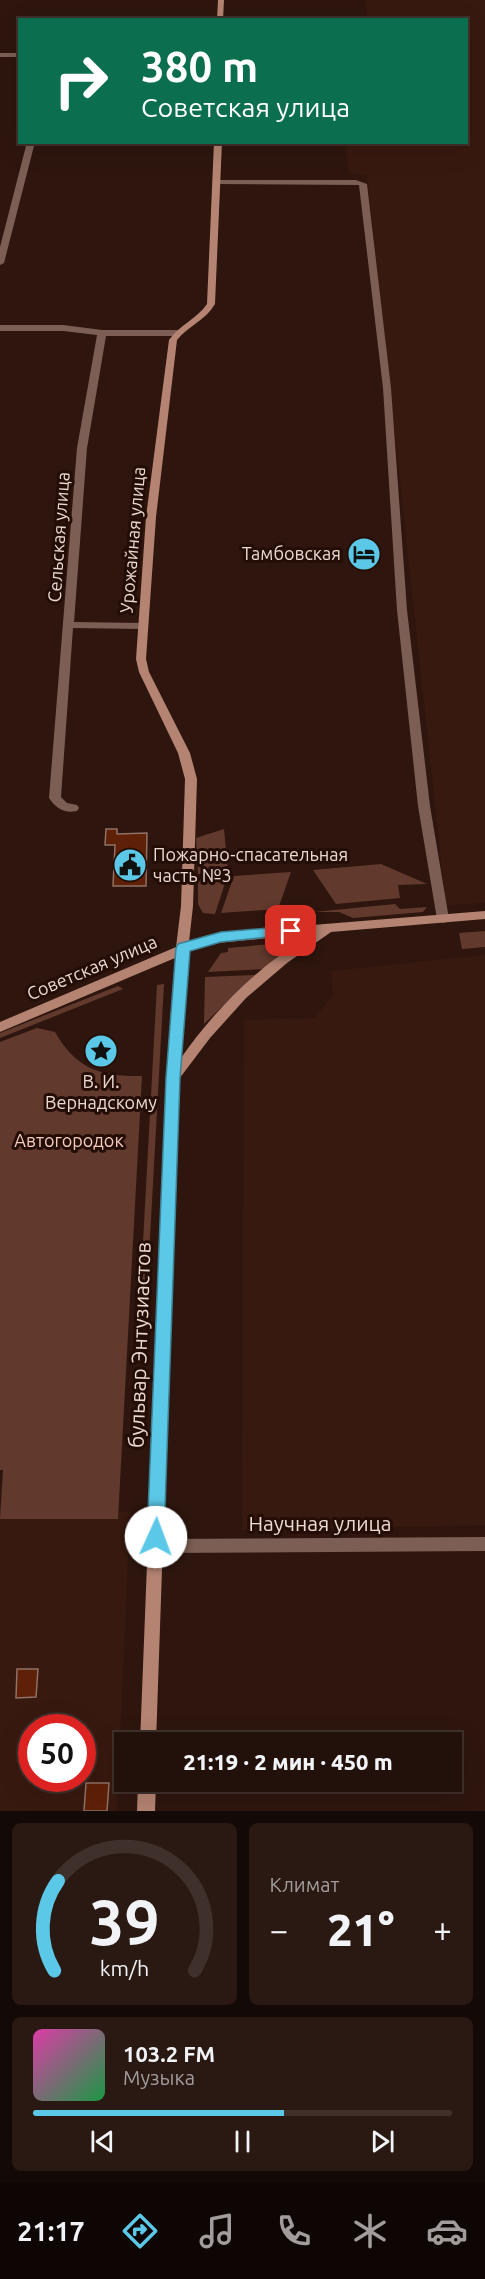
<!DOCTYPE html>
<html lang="ru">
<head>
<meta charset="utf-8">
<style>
	body { margin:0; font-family:Ubuntu,sans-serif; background:#2a1913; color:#f1f3f6; height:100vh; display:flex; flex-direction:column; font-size:22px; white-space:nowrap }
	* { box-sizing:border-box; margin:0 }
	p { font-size:20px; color:#a29d9c }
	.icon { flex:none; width:33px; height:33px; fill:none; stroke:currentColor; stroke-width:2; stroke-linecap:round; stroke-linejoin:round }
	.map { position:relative; height:1811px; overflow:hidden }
	.drawer { display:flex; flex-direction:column; gap:12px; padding:12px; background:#130906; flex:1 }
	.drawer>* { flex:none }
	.hud { position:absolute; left:18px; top:18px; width:450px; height:126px; border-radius:0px; box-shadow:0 6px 24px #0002,0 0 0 2px #3f302b; background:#0b6e4f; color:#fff; overflow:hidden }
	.speed { position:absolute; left:18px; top:1714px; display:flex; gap:12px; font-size:30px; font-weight:700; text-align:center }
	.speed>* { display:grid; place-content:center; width:78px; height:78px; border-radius:50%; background:#22100a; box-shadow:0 6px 24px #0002,0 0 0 2px #3f302b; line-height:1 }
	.speed .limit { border:9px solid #d22; background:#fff; color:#111 }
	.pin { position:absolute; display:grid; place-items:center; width:51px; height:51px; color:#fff; margin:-26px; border-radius:12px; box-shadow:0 3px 9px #0006 }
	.me { position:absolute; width:66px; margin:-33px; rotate:2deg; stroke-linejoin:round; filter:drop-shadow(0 0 4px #0008) }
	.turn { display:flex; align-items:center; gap:21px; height:126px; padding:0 24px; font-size:27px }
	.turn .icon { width:78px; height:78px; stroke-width:2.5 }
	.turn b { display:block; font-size:42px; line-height:51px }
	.big { font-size:45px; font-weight:800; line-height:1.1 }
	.drawer .card { flex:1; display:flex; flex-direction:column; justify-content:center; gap:9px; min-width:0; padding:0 21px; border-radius:9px; background:#2a1913 }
	.drawer .dial { align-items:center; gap:0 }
	.dial svg { height:156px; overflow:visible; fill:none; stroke:#3f302b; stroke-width:7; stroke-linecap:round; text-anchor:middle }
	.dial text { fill:#f1f3f6; stroke:none }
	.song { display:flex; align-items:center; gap:18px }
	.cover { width:72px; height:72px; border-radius:9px; background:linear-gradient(135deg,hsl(320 70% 55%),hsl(140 70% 35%)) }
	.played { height:6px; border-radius:3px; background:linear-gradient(90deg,#5bc8e7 60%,#3f302b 60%) }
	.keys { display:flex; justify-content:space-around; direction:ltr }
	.heat { display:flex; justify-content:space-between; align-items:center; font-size:33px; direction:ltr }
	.drawer .tiles { flex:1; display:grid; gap:12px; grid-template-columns:1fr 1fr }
	.card:last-child { grid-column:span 2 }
	.trip { position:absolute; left:114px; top:1732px; width:348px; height:60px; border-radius:0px; background:#22100a; box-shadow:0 6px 24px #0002,0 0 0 2px #3f302b; font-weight:800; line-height:60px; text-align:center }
	.menu { display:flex; height:96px; justify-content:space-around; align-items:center; background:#0e0604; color:#a29d9c }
	.menu .icon { width:42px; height:42px }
	.menu .current { color:#5bc8e7 }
	.menu b { font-size:27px; color:#f1f3f6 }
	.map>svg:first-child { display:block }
	.built { fill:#38190f; fill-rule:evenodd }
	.green { fill:#613a2d }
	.building { fill:#5e2007; stroke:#907166; stroke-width:1.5 }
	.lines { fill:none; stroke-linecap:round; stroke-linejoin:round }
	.street { fill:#7d5e54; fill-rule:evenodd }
	.secondary { fill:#b48372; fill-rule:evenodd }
	.route { fill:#5bc8e7; stroke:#3b8296; stroke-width:1.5 }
	.labels { text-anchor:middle; stroke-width:6; stroke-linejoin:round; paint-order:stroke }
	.street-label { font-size:18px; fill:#ead8d2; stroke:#240d05 }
	.poi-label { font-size:18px; fill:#ead8d2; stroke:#240d05; text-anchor:end }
	.park-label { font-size:18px; fill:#f4cbbd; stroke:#240d05 }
	.near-street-label { font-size:21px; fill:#ead8d2; stroke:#240d05 }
</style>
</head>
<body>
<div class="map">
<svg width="485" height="1811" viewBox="0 0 485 1811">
	<rect width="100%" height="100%" fill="#2e160e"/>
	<path class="built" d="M365,0H485V902L446,906L367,175L349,173L345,143L466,142V20L368,19Z
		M485,955V1525L242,1530L244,1020L314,1018L333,996L331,971Z
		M0,1512H130L117,1811H0ZM32,1728H82V1779H32Z"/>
	<path class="green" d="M224,829L228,872L198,874L196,838Z
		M381,864L427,884L398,885L400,898L336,904L313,870Z
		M291,872L278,909L221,913L234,876Z
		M227,877L215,914L203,913L198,904V879Z
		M395,904L400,909L427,907L423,912L353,918L339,912H314Z
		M485,931V947L462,949L459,933Z
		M293,942L264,969L208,972L221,953L228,952V948Z
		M255,975L204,1024L205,977Z
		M164,984L146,1310L139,1316L157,985Z
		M118,986L123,989L0,1038V1033Z
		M37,1028L55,1032C76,1069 101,1077 142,1076L118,1519H0L3,1470H0V1042Z"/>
	<path class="building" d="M106,829H117V834L147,833L146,886H113L115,845H105Z
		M17,1669H38L36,1697L16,1698Z
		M86,1783H109L107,1811H84Z"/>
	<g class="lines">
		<path class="street" d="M0,53H20V57H0Z
			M27,142H35L4,263L0,265V247Z
			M214,180H356L367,184L391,388L407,610L430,806L449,919L447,922L443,923L437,919L418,806L397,610L383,388L359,185L217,184H214Z
			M0,325H63L102,330H177L181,333L177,336H106L87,448L74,622L143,623L148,626L143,629L73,628L61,797L67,803L77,805L79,808L77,811C64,814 56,808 49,798L77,448L97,335L63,331H0Z
			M485,1537V1551L155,1553L149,1551L147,1546L149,1541L155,1539Z"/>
		<path class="secondary" d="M218,0H224L223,20H217Z
			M214,142H222L215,304C206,320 188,326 177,340L156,517L146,659L149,672L190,753L197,779L193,906L189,942L205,936L251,930L485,911V919L331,932L287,963L246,998L210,1038L179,1079L156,1743H140L166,1078L175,958L0,1032V1022L176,947L181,906L185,779L178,753L139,672L136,659L146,517L169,340C179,325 197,319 207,304ZM311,934C260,965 215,1009 181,1058L188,952L207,944Z
			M138,1782H156L155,1811H137Z"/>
	</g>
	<path class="route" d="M291,926L296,927V934L221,942L190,951L180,1078L164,1537L162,1543L156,1546L149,1543L147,1537L166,1078L176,948L178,944L221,932Z"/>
	<defs>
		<symbol id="hotel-disc" viewBox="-11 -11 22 22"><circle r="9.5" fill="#5bc8e7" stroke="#240d05"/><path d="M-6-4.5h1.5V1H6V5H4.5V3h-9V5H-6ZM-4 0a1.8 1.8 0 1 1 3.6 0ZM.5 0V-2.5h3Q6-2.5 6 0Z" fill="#111"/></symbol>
		<symbol id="civic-disc" viewBox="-11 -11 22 22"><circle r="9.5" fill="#5bc8e7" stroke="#240d05"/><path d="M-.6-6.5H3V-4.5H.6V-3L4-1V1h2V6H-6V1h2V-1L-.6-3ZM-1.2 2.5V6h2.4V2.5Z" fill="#111"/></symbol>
		<symbol id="sight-disc" viewBox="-11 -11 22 22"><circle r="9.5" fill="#5bc8e7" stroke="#240d05"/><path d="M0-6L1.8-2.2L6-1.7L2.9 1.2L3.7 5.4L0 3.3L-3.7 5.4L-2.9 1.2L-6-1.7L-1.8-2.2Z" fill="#111"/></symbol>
	</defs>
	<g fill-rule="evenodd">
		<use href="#hotel-disc" x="345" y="535" width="38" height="38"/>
		<use href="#civic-disc" x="111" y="846" width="38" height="38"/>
		<use href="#sight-disc" x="82" y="1032" width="38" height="38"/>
	</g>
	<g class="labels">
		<g class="street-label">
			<text transform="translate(59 537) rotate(-86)" y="6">Сельская улица</text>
			<text transform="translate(133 540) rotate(-85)" y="6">Урожайная улица</text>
			<text transform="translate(92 968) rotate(-23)" y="6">Советская улица</text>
		</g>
		<g class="poi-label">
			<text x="341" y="560">Тамбовская</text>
			<text x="153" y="861" text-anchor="start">Пожарно-спасательная<tspan x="153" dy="21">часть №3</tspan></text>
			<text x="101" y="1088" text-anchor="middle">В. И.<tspan x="101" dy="21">Вернадскому</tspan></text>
		</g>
		<g class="park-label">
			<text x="69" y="1147">Автогородок</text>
		</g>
		<g class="near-street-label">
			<text transform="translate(140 1345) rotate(-88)" y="7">бульвар Энтузиастов</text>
			<text x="320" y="1531">Научная улица</text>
		</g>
	</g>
</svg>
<div class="speed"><div class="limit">50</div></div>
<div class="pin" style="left:291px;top:931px;background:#d93025"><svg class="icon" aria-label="arrive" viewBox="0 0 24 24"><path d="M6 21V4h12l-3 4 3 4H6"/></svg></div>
<svg class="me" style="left:156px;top:1537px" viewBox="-20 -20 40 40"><circle r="19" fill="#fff"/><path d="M0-13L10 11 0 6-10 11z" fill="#5bc8e7"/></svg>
<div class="trip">21:19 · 2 мин · 450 m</div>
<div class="hud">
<div class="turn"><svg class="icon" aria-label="right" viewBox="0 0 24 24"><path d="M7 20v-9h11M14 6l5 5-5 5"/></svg><div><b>380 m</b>Советская улица</div></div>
</div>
</div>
<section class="drawer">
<div class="tiles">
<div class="card dial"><svg viewBox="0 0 100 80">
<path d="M14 69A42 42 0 1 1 86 69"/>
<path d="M14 69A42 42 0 0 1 16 23" stroke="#5bc8e7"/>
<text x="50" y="56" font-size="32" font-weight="700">39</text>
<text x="50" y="72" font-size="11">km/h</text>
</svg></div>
<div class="card"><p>Климат</p>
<div class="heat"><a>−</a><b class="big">21°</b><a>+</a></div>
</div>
<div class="card">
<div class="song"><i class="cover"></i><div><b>103.2 FM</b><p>Музыка</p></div></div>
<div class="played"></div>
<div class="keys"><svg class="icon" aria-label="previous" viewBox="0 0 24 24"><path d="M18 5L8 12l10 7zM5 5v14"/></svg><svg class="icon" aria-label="pause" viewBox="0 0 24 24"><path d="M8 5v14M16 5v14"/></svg><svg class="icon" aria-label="next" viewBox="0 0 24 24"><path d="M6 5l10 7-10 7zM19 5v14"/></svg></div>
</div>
</div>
</section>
<nav class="menu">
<b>21:17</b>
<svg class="icon current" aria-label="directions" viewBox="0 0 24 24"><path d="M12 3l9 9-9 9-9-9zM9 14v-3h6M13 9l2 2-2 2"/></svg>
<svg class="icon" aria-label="music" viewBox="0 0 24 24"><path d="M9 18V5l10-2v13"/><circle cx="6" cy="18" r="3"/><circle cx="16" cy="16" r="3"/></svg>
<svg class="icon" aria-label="phone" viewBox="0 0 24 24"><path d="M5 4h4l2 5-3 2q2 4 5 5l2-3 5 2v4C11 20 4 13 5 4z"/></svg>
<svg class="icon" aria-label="climate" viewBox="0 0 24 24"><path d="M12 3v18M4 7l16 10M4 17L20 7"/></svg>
<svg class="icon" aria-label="car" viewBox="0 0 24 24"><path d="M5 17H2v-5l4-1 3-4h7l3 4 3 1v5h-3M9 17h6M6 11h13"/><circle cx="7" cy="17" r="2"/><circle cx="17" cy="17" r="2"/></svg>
</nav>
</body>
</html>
